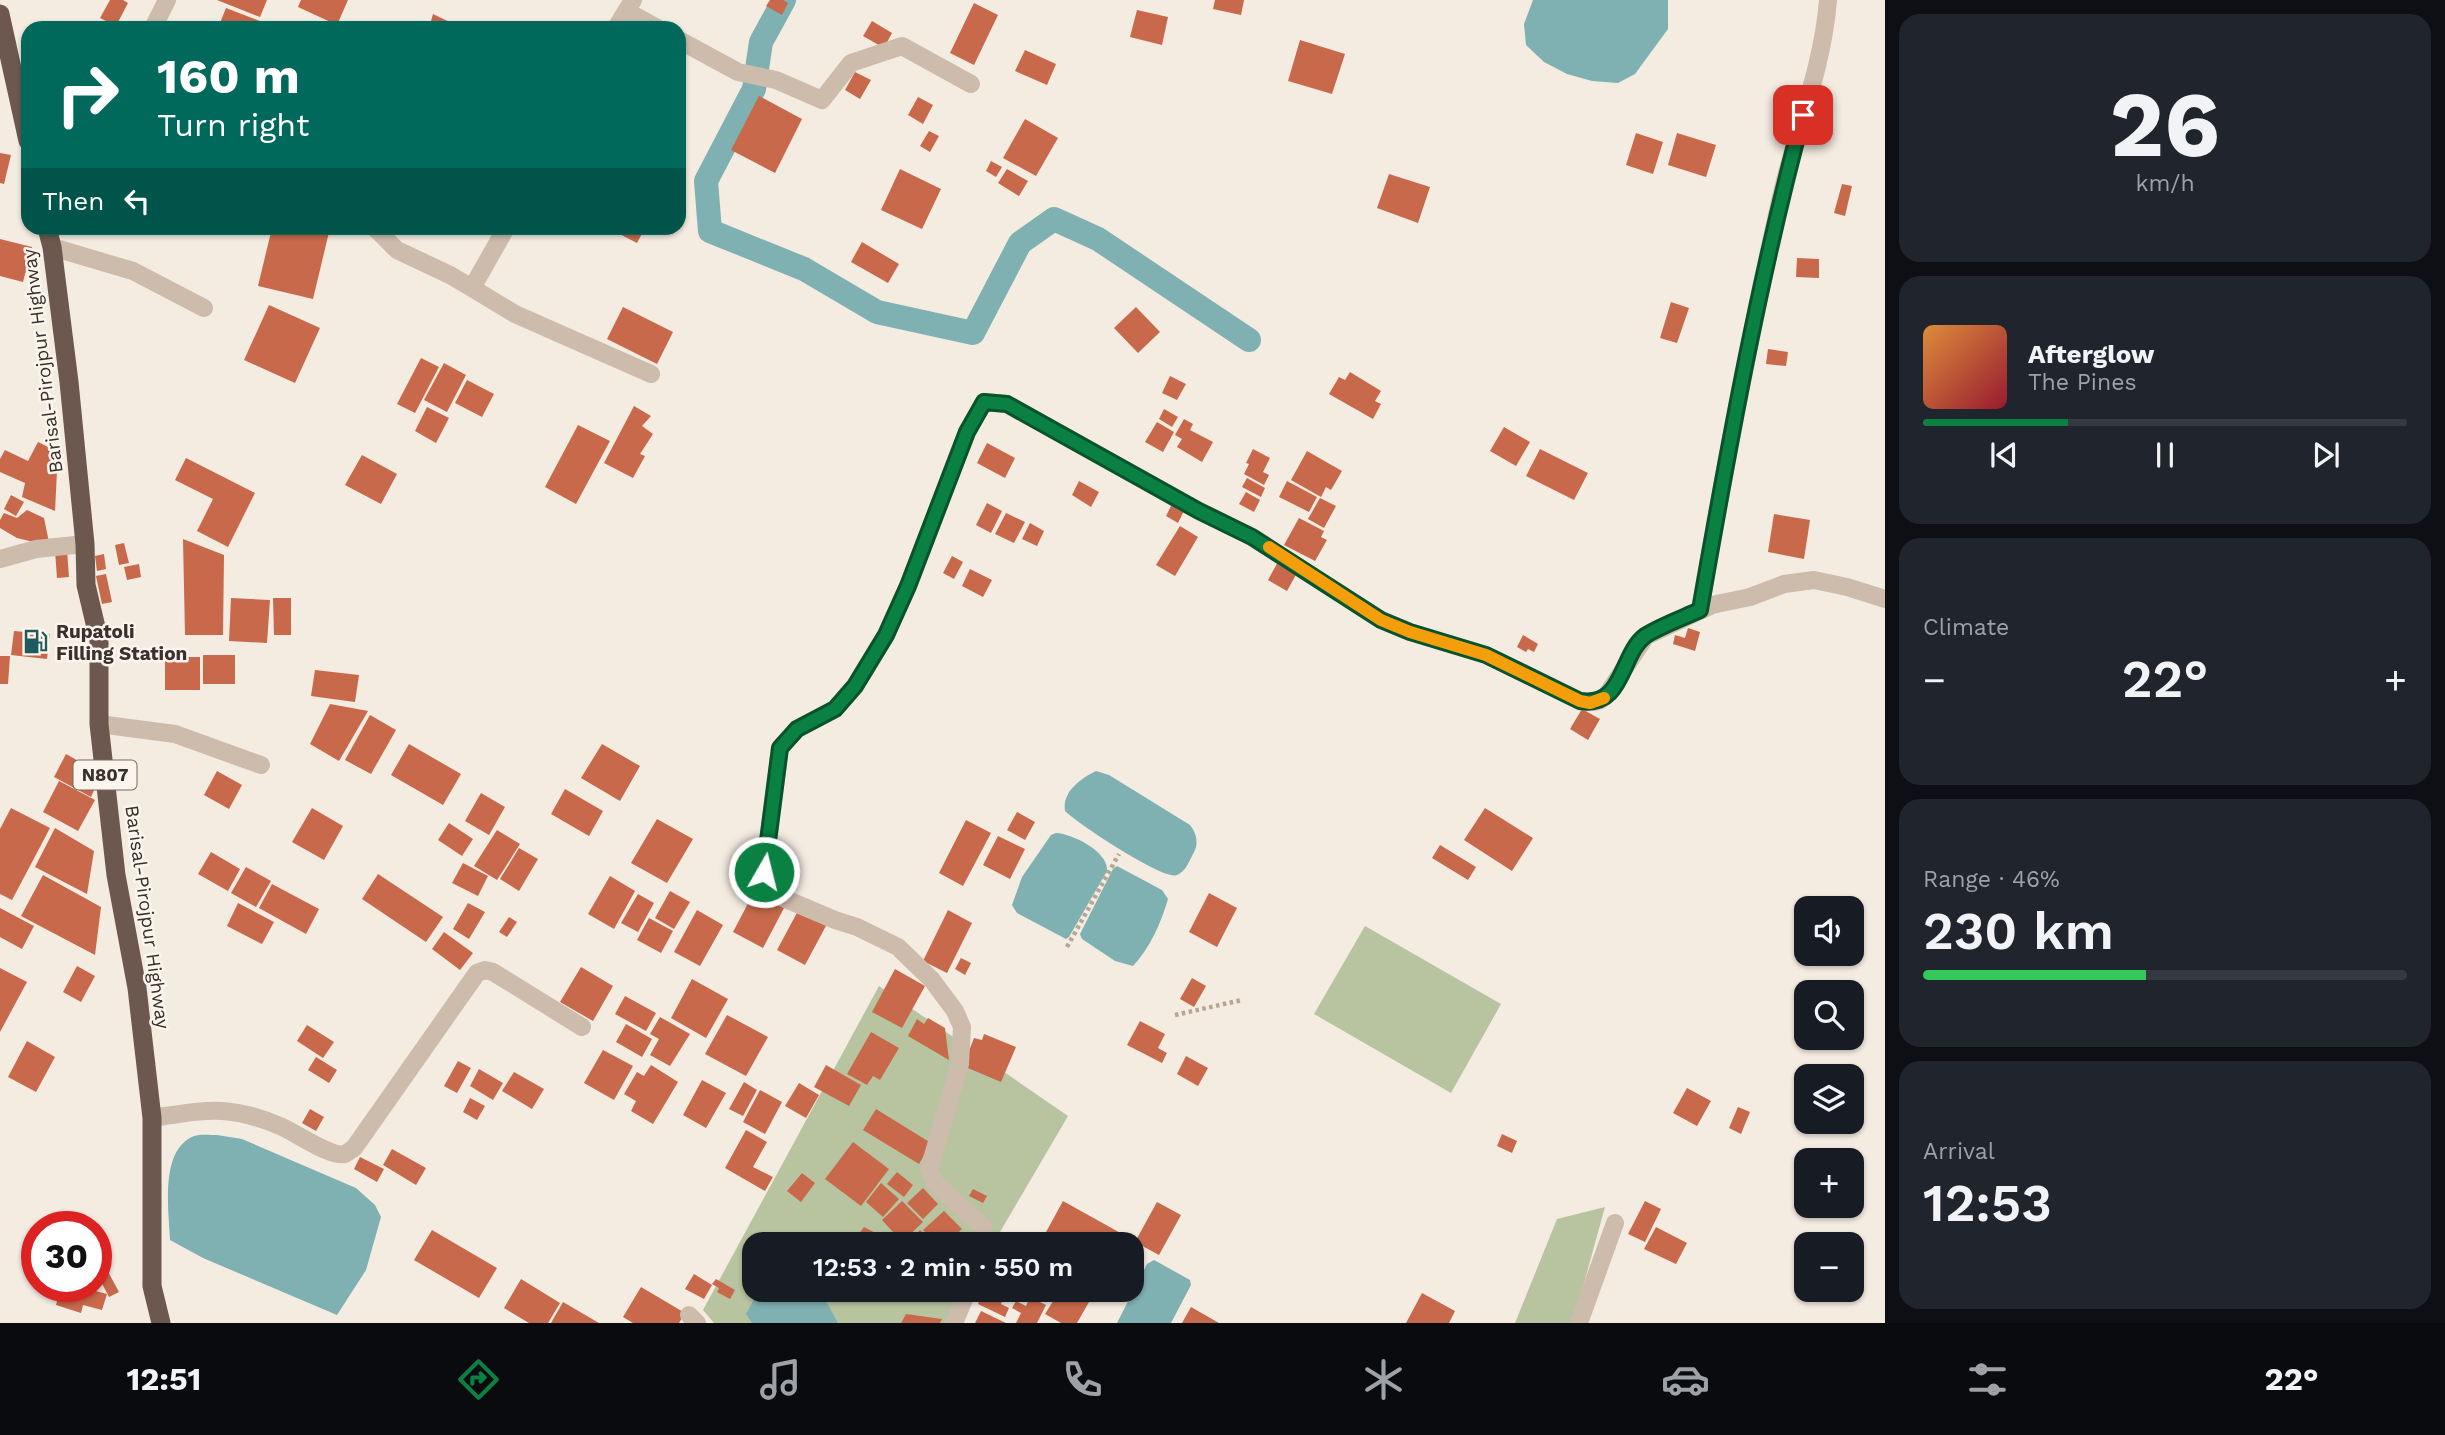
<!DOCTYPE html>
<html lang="en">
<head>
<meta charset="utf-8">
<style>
	body { margin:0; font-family:"Work Sans",sans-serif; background:#20242c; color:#f1f3f6; height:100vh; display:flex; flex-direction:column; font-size:26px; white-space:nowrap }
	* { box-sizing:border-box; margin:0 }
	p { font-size:23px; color:#9ea1a6 }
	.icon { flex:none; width:38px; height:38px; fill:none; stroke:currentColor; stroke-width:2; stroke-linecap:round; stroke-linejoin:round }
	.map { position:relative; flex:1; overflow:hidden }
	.sheet { display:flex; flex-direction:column; gap:14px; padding:14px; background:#0d0f14; width:560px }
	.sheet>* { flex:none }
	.banner { position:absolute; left:21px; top:21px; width:665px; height:214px; border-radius:21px; box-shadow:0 2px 5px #0004; background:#00695c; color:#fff; overflow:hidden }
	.controls { position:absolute; left:1794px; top:896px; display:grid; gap:14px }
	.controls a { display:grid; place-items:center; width:70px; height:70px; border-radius:14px; background:#171b24; box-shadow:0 2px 5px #0004; font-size:35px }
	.speed { position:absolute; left:21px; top:1211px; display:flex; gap:14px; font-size:35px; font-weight:700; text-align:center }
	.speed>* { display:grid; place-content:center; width:91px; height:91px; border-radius:50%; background:#171b24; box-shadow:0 2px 5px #0004; line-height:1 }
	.speed .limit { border:10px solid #d22; background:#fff; color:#111 }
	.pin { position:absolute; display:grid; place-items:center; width:60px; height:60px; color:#fff; margin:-30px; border-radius:14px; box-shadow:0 4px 10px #0006 }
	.me { position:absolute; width:77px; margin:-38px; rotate:8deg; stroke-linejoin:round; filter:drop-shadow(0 0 5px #0008) }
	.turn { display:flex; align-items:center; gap:24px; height:147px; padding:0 21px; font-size:32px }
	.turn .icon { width:91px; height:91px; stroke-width:2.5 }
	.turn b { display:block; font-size:49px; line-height:60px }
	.then { display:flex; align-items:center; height:66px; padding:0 21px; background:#0003; gap:14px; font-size:26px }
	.big { font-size:52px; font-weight:600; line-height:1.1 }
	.sheet .tile { flex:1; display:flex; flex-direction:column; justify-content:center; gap:10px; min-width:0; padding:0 24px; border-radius:21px; background:#20242c }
	.sheet .dial { align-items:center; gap:0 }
	.dial b { font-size:91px; line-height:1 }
	.song { display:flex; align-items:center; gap:21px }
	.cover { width:84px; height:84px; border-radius:10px; background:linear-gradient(135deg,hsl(30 70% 55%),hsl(350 70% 35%)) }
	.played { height:7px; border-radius:4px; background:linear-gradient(90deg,#0b8043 30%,#363941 30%) }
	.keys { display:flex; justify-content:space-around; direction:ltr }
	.heat { display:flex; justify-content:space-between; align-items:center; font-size:38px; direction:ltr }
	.charge { height:10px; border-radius:5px; background:linear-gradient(90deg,#34c759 46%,#363941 0) }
	.trip { position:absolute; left:742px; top:1232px; width:402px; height:70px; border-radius:21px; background:#171b24; box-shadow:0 2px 5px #0004; font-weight:600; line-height:70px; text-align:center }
	.dock { display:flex; height:112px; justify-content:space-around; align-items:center; background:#090b0e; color:#9ea1a6 }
	.dock .icon { width:49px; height:49px }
	.dock .active { color:#0b8043 }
	.dock b { font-size:32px; color:#f1f3f6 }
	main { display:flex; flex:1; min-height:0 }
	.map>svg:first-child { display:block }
	.green { fill:#b8c4a0 }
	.water { fill:#7fb0b2 }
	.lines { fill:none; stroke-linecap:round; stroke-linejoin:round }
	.canal { stroke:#7fb0b2; stroke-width:24 }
	.building { fill:#c8694b }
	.path { stroke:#b9a596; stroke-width:4.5; stroke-dasharray:3.5 3.5; stroke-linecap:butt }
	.minor { stroke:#cdbbac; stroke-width:18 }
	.trunk { stroke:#6c584f; stroke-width:19 }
	.route-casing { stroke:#07532c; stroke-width:18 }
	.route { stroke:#0b8043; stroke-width:12 }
	.slow { stroke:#f59e0b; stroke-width:12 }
	.labels { text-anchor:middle; stroke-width:5; stroke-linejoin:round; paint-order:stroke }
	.shield { fill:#fbf5ee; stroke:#756b66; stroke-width:2 }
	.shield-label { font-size:18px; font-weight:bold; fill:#3b302b }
	.street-label { font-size:19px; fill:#3b302b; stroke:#fbf5ee }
	.poi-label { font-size:19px; font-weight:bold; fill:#3b302b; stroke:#fbf5ee; text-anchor:start }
</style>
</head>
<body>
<main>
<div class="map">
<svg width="1885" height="1323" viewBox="0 0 1885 1323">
	<rect width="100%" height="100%" fill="#f4ebe1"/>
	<path class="green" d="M1365,926L1501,1004L1451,1093L1314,1014Z
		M879,986L1068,1116L993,1244H754V1290H966L946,1323H714L703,1310Z
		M1605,1207L1573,1323H1515L1557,1219Z"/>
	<path class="water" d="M1533,0H1668V29L1635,74L1618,83L1592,81L1567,74L1544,62L1526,45L1524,24Z
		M1096,771L1109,775L1190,825C1197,834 1199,844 1193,854C1189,862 1185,872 1177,875C1164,881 1077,823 1065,811C1062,792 1080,779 1096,771Z
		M1056,833C1073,834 1109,852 1107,871L1069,937L1066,939L1017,913L1012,905L1022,877L1051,835Z
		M1117,866L1162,890L1168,899C1161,923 1150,948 1133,966L1115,961L1082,939L1080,934L1113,869Z
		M217,1135L242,1139L356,1188L375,1205L381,1217L366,1270L337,1315L203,1258L170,1240C169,1211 159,1150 194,1136C200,1134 210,1135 217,1135Z
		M1154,1260L1190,1280L1191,1285L1171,1323H1117L1147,1264Z
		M759,1290H820L838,1323H752L746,1314Z"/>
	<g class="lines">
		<path class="canal" d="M784,0L761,42L754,89L706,181L710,231L804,269L877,312L973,333L1020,243L1054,219L1098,239L1249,340"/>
	</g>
	<path class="building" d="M110,0H123L128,3L116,26L100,18Z
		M217,0H267L260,17Z
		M301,0H348L337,25L298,7Z
		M770,0H783L788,3L782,15L766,6Z
		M1215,0H1244L1241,15L1213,9Z
		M974,3L998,15L974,65L950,53Z
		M226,8L278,28H218Z
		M1137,10L1168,17L1162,45L1130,37Z
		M433,14L462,28H429Z
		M872,21L892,33L884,48L863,36Z
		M1300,40L1345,54L1332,94L1288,81Z
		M1025,50L1056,64L1047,85L1015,71Z
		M855,72L871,80L860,99L845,90Z
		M759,96L802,119L775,173L731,150Z
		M918,97L933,105L923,124L908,115Z
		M1025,119L1058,138L1036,176L1003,158Z
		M929,131L939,136L930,152L920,146Z
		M1636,133L1663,142L1653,174L1626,165Z
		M1677,133L1716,145L1706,177L1668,165Z
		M0,153L11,155L4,184L0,183Z
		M991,161L1002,167L996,177L986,171Z
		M900,169L941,189L922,229L881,210Z
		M1007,169L1028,181L1019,196L998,183Z
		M1389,174L1430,187L1418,223L1377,208Z
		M1842,184L1852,186L1845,216L1834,213Z
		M258,228H330L313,299L258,286L271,232Z
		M608,228H645L637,243Z
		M0,239L32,247L23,282L0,276Z
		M862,242L899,264L888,283L851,262Z
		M1797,258L1819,259V278L1796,277Z
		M1671,302L1689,308L1677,343L1660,338Z
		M269,305L320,328L295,383L244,360Z
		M623,307L673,332L657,364L607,339Z
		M1136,307L1160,332L1138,353L1114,328Z
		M1768,349L1788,352L1786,366L1766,364Z
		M421,358L439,367L415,413L397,404Z
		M444,363L466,375L447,412L424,400Z
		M1350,372L1381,391L1375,401L1381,404L1373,419L1329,394L1339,377L1345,380Z
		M1170,376L1186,384L1177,400L1162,393Z
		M467,380L494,394L482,417L455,403Z
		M634,406L651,416L642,426L653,434L640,454L645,456L633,478L604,463Z
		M427,407L449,418L436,443L415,431Z
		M1164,409L1178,417L1172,427L1159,419Z
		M1184,419L1193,424L1190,430L1213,442L1202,462L1177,447L1182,439L1175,435Z
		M1157,422L1174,432L1163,452L1145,442Z
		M578,425L610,441L576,504L545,487Z
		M1504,427L1530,442L1516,466L1490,451Z
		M38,442L58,452L55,511L22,497L25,483L0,472V459L5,450L28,461Z
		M987,443L1015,458L1005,478L977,463Z
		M1253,449L1270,458L1263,472L1269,475L1264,485L1244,474L1249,464L1246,463Z
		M1540,449L1588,473L1574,500L1526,476Z
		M1307,451L1342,471L1331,490L1326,487L1321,497L1291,480Z
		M362,455L397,474L381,504L345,485Z
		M186,458L255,493L228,547L197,531L213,499L175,480Z
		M1247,478L1265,488L1261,497L1242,487Z
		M1079,481L1099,492L1091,507L1072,495Z
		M1287,481L1317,497L1309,512L1279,497Z
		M1246,492L1260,500L1254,512L1239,504Z
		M11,495L24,502L16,516L4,509Z
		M1320,498L1336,506L1324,528L1308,519Z
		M1174,500L1186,507L1178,523L1166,516Z
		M987,503L1002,511L991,533L976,525Z
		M27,510L44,518L49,542L42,544L17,538L0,528V520L4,513L17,518Z
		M1006,513L1025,522L1014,543L995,534Z
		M1774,514L1810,520L1804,559L1768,552Z
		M1299,518L1324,531L1321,537L1327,540L1315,561L1284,545Z
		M1030,523L1044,531L1037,546L1022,539Z
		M1180,526L1198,537L1175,576L1156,565Z
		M183,539L224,555L223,635H185Z
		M124,543L129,563L119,565L115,545Z
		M67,550L69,577L57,578L55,551Z
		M104,554L106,569L97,571L95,556Z
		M952,556L963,562L954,579L943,573Z
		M1279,560L1298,571L1287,591L1268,580Z
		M139,564L141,577L127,580L124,567Z
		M970,569L992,580L983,597L962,586Z
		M106,574L112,602L102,604L96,576Z
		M231,598L270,600L267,643L229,641Z
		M273,598H291V635H274Z
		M1688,628L1700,632L1695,651L1673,644L1675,635L1685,638Z
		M14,631L50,634L47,659L11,655Z
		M1523,635L1538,644L1534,652L1528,649L1526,652L1517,647Z
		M203,655H235V684H203Z
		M0,656H10L8,684H0Z
		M165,657H200V690H165Z
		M315,670L359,675L355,702L311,696Z
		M330,704L368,711L339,761L310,744Z
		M1582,709L1600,719L1588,740L1570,729Z
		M370,715L396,730L371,774L345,760Z
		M409,744L461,774L443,805L391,775Z
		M602,744L640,766L620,801L581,778Z
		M66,754L89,767L81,780L95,788L91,797L54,777Z
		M217,771L242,785L229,809L204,795Z
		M59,781L95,800L78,831L43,812Z
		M565,789L603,811L589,836L551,814Z
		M481,793L505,807L489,835L465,821Z
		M11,808L50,828L12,900L0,894V829Z
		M312,808L343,826L324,860L292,842Z
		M1485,808L1533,838L1512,871L1464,840Z
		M1017,812L1035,822L1025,840L1007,830Z
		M657,819L693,839L667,883L631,863Z
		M966,820L991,833L963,886L939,873Z
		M449,823L473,839L462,856L438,840Z
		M55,828L94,851L87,894L35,867Z
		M497,830L520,844L497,880L474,866Z
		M998,836L1025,849L1010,879L983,865Z
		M1440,845L1476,867L1468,880L1432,858Z
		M519,848L538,859L519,891L500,879Z
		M211,852L240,869L228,891L198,874Z
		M463,863L488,876L478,896L452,883Z
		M246,867L271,881L256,907L231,893Z
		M378,874L443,917L426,942L362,899Z
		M43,875L101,907L95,955L21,916Z
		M610,876L635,891L614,929L588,914Z
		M272,884L319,909L306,934L259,908Z
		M670,891L690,902L674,929L655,918Z
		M754,892L784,908L763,948L733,932Z
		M1209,893L1237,908L1217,947L1189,932Z
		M638,894L654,903L638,932L621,923Z
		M238,903L274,922L262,944L227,926Z
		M468,903L485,912L469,939L453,929Z
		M0,908L34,926L22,949L0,937Z
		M799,909L827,924L805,965L777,950Z
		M697,910L723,925L700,966L674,952Z
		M948,910L972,923L947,973L923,961Z
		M509,917L517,922L507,937L499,932Z
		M649,918L673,931L661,953L637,940Z
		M444,932L473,953L460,970L432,949Z
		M961,958L971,963L965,975L955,969Z
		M77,966L95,976L81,1002L63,992Z
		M581,967L613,986L593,1021L560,1002Z
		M0,968L27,982L0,1032Z
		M895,969L925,986L902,1028L872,1012Z
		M1192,978L1206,986L1194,1007L1180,999Z
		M692,979L728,999L706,1038L671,1018Z
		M625,996L656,1013L646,1031L615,1014Z
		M727,1015L768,1037L746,1076L705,1054Z
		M660,1017L690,1034L670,1066L650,1055L659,1039L650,1034Z
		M928,1018L945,1028L949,1060L908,1036L917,1019L924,1024Z
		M1140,1021L1165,1034L1158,1048L1167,1053L1162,1063L1127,1045Z
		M626,1024L652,1039L642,1057L616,1042Z
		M307,1025L334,1042L323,1058L297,1041Z
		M871,1032L899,1048L880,1080L873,1076L867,1085L847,1074Z
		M984,1034L1016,1047L1001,1082L963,1066L974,1038L982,1040Z
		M27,1041L55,1057L36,1092L8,1077Z
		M603,1050L633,1066L614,1100L584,1083Z
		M1186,1056L1208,1068L1198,1086L1177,1074Z
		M316,1057L337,1070L329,1083L308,1070Z
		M458,1061L471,1068L457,1093L444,1086Z
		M651,1065L678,1082L653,1124L631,1111L636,1101L624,1094L637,1072L644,1076Z
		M826,1065L861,1085L849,1106L814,1087Z
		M479,1069L503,1083L493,1100L470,1086Z
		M514,1072L544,1089L532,1109L502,1091Z
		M702,1080L726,1093L706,1128L683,1115Z
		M744,1082L757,1090L743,1116L729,1109Z
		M799,1083L819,1095L806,1118L785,1106Z
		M1687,1088L1711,1101L1697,1126L1673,1113Z
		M760,1090L782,1102L765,1134L743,1122Z
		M470,1098L485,1106L477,1120L463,1112Z
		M1738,1107L1750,1112L1741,1134L1729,1128Z
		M310,1109L324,1117L316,1131L302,1123Z
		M876,1109L931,1143L919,1164L863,1130Z
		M746,1130L767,1142L753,1167L773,1177L765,1191L725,1168Z
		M1502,1134L1517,1141L1512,1153L1497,1146Z
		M853,1142L889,1169L861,1206L825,1179Z
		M392,1149L426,1168L416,1185L383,1165Z
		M360,1157L384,1169L377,1182L354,1169Z
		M897,1172L913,1185L904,1197L887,1184Z
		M802,1173L815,1183L801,1202L787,1191Z
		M881,1183L899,1199L883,1217L866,1202Z
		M923,1188L938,1204L923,1219L907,1203Z
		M973,1189L987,1196L983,1203L969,1196Z
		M902,1201L923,1222L902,1242L882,1220Z
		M1063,1201L1133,1240L1130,1244L1040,1243Z
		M1645,1201L1661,1209L1645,1242L1628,1234Z
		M1157,1202L1181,1215L1159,1255L1135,1242Z
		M944,1211L962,1229L946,1244H936L923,1230Z
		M864,1227L887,1239L885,1244H851Z
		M1656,1227L1687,1243L1676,1264L1644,1249Z
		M432,1230L497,1268L479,1298L414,1260Z
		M920,1230L934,1244H905Z
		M105,1266L119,1292L109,1297L96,1272Z
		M694,1274L712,1285L704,1299L685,1289Z
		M521,1279L560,1303L548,1323H529L504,1308Z
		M716,1279L735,1290L730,1299L717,1292L719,1288L712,1284Z
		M61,1286H89L88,1289L107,1294L102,1310L83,1305L81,1313L56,1305Z
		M641,1287L685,1313L679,1323H633L623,1317Z
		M984,1290H1007L1001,1304L1009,1308L1005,1317L978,1304Z
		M1060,1290H1068L1089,1302L1077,1323H1061L1045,1314Z
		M1071,1290H1100L1094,1301Z
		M1422,1293L1455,1311L1449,1323H1406Z
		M1030,1297L1046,1305L1037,1323H1016L1021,1313L1012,1308L1016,1301L1026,1306Z
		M563,1302L599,1323H551Z
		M1191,1307L1219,1323H1182Z
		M981,1311L1006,1323H975Z
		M906,1314L942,1319L940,1323H901Z"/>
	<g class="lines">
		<path class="path" d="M1067,947L1119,854
			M1175,1015L1242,1000"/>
		<path class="minor" d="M626,11L657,28
			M153,28L167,0
			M616,28L633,0
			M679,40L738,72L776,80L822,100L851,63L902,46L971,84
			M375,228L397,250L450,275L472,288L506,228
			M52,247L133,271L204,308
			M472,288L515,314L651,374
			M0,559L36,549L85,544
			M1700,610C1724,471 1750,334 1781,197C1796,131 1823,67 1828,0
			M99,724L175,734L261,765
			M152,1118C207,1110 228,1104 280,1126C295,1132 331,1158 345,1154C347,1153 352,1149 354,1148L477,973L485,970L493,972L582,1027
			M985,1244L983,1227L935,1183L929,1169L960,1064L962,1027L955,1011L932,980L898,947L857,927L835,920L769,892L764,872L780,748L797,729L835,709L855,686L886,635L908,586L967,432L984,402L1007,404L1199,511L1252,537L1381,620L1410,632L1486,655L1580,701C1591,703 1598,703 1606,696L1646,636L1712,605L1750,597L1784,584L1814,580L1847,587L1885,599
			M689,1315L697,1323
			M954,1323L968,1290
			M1579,1323L1615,1223"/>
		<path class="trunk" d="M0,14L28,141
			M47,228L52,247L69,382L85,544L86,585L99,640V724L116,875L137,988L152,1118V1286L161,1323"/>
	</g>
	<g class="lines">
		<defs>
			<path id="route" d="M764,872L780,748L797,729L835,709L855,686L886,635L908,586L967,432L984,402L1007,404L1199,511L1252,537L1381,620L1410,632L1486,655L1580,701C1624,708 1620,655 1645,636C1658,627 1685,617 1700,610C1729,444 1759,278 1803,115"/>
		</defs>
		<use href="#route" class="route-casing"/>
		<use href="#route" class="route"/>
		<path class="slow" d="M1269,547L1381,620L1410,632L1486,655L1580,701L1590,703L1604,698"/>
	</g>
	<defs>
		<symbol id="fuel-bare" viewBox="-9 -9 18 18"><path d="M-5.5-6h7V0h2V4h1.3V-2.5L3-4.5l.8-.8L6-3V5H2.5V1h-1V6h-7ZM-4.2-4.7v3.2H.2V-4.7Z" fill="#1f5a5e" stroke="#fbf5ee" stroke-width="2.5" paint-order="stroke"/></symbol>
	</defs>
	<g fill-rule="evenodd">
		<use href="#fuel-bare" x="18" y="624" width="35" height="35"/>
	</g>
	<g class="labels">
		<rect class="shield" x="73.5" y="760.5" width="63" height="29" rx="5"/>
		<g class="shield-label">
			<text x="105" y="781">N807</text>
		</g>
		<g class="street-label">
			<text transform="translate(42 361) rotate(-97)" y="7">Barisal-Pirojpur Highway</text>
			<text transform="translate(148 917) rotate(82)" y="7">Barisal-Pirojpur Highway</text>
		</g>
		<g class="poi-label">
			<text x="56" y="638">Rupatoli<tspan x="56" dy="22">Filling Station</tspan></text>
		</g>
	</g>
</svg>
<div class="controls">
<a><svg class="icon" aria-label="sound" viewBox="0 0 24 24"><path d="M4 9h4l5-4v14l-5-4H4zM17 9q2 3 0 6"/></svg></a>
<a><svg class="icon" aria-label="search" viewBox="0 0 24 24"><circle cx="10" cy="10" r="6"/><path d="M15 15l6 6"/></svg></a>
<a><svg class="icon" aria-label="layers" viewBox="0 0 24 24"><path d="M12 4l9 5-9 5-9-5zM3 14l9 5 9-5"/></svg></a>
<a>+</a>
<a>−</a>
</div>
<div class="speed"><div class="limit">30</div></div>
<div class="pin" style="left:1803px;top:115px;background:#d93025"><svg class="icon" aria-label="arrive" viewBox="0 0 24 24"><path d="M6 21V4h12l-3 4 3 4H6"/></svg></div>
<svg class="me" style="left:764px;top:872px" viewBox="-20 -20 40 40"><circle r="17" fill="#0b8043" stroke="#fff" stroke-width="3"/><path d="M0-11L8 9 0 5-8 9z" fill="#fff"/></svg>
<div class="trip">12:53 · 2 min · 550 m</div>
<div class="banner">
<div class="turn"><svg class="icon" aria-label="right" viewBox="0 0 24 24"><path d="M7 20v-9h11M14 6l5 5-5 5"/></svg><div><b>160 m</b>Turn right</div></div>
<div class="then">Then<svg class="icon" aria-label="left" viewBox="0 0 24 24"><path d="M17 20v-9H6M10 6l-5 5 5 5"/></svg></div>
</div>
</div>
<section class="sheet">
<div class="tile dial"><b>26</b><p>km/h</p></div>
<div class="tile">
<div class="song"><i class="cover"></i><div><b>Afterglow</b><p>The Pines</p></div></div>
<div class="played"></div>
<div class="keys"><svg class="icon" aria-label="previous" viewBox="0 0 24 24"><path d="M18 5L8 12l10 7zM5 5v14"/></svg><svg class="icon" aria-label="pause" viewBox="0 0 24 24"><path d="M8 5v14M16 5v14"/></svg><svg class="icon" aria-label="next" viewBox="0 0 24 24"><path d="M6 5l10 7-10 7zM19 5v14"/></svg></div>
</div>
<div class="tile"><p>Climate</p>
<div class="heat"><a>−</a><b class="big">22°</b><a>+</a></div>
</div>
<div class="tile"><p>Range · 46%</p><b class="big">230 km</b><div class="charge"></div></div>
<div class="tile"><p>Arrival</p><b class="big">12:53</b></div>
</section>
</main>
<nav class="dock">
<b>12:51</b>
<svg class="icon active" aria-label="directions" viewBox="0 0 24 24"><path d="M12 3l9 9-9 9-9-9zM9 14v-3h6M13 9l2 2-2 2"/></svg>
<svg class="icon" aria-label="music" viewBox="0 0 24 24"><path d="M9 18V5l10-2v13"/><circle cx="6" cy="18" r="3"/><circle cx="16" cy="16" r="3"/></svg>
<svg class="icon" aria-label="phone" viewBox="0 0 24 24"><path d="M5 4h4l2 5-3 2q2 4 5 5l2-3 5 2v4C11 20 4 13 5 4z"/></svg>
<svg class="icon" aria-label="climate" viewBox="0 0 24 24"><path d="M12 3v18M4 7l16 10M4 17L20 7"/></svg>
<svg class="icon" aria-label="car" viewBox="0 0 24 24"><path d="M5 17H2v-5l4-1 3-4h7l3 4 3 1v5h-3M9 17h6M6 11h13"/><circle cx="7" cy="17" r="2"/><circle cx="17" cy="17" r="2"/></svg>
<svg class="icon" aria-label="filters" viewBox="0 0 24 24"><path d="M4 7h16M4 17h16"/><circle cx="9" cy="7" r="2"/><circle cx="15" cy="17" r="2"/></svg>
<b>22°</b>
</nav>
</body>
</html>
